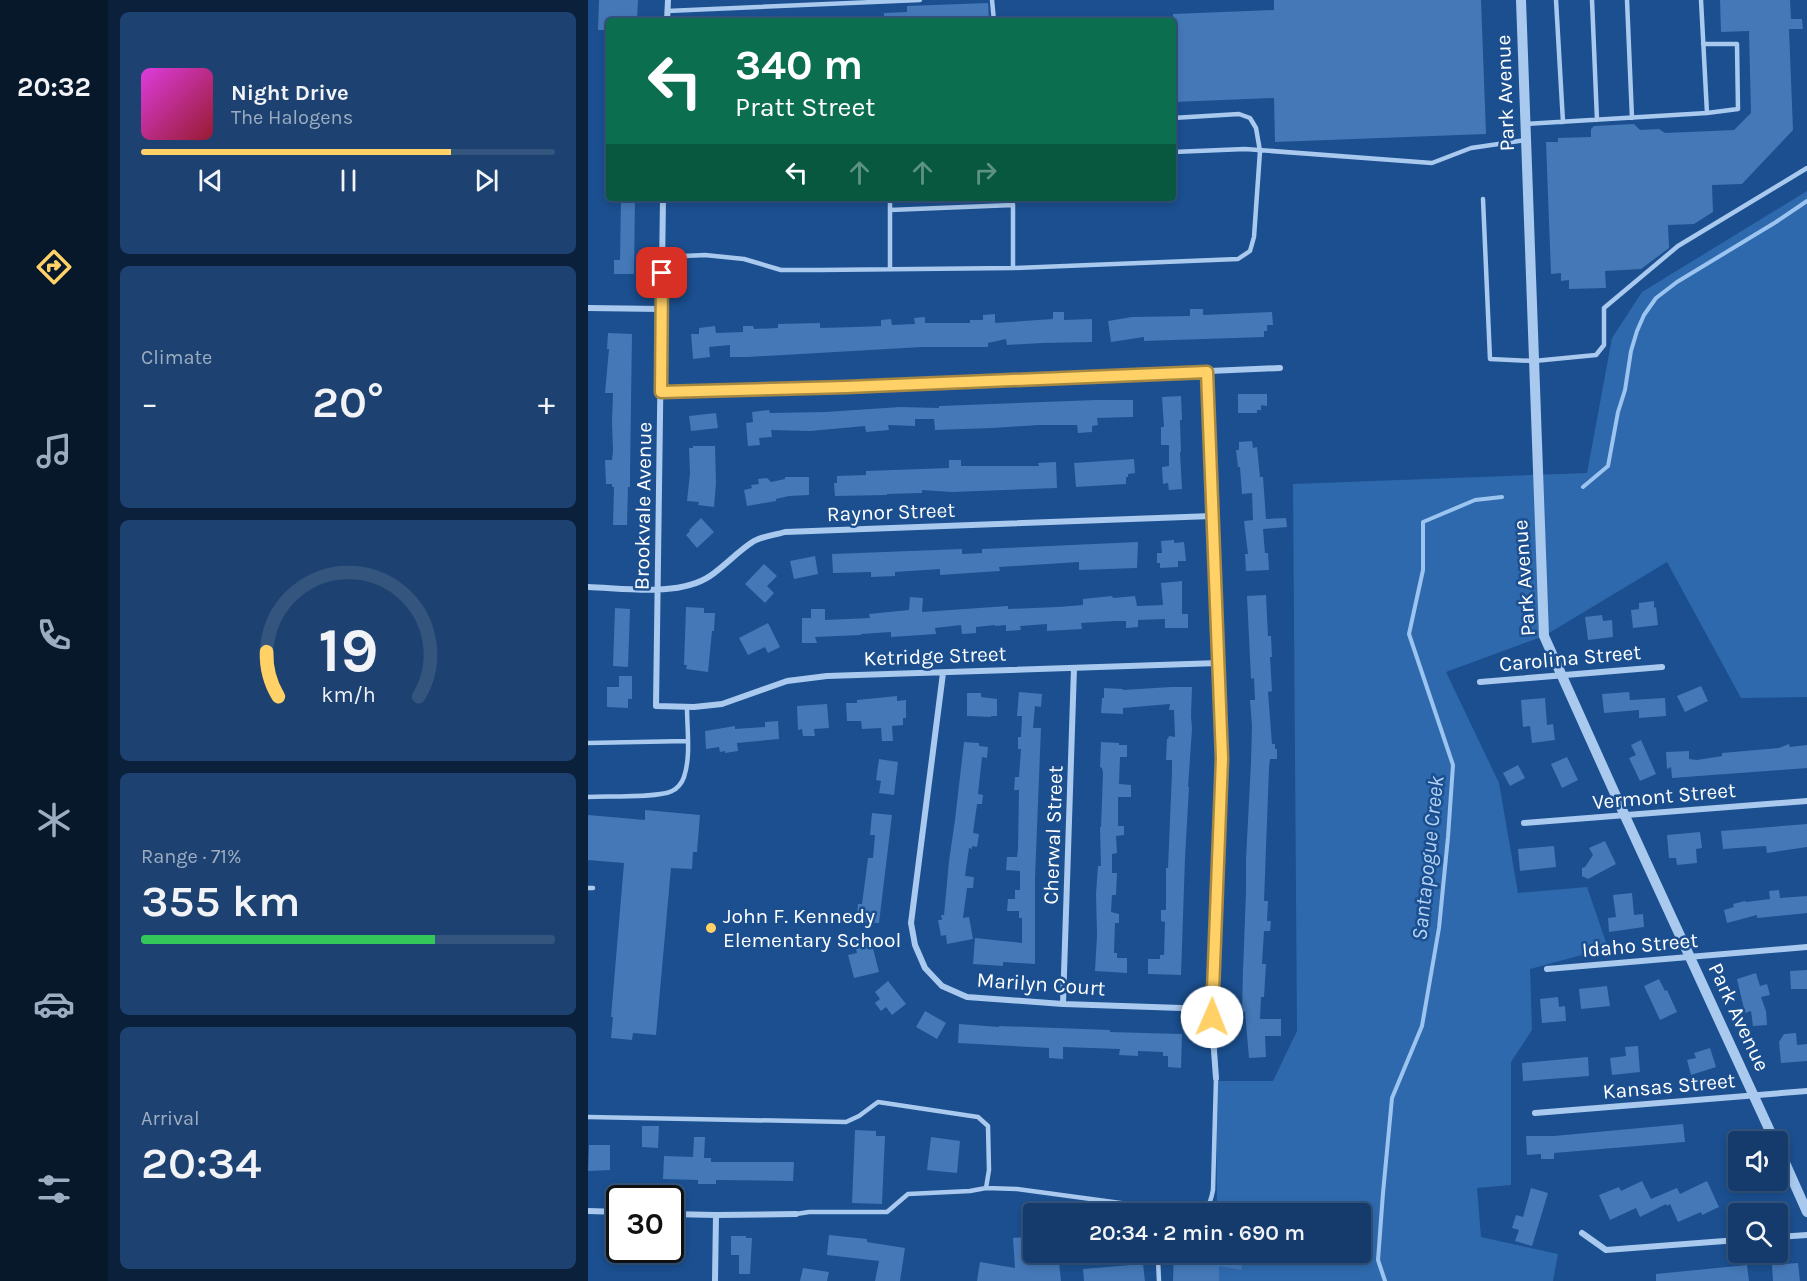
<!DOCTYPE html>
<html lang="en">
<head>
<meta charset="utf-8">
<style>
	body { margin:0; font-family:Karla,sans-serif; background:#1d4271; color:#f1f3f6; height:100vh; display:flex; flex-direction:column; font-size:22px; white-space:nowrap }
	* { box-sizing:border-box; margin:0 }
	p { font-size:20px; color:#9dadc1 }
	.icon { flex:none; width:33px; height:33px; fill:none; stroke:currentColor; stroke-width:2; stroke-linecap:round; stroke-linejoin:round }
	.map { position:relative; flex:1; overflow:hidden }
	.drawer { display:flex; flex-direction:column; gap:12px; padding:12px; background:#0b203b; width:480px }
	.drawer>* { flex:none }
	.guide { position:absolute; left:18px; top:18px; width:570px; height:183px; border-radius:6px; box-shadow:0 3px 9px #0003,0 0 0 2px #33557e; background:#0b6e4f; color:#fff; overflow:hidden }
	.fabs { position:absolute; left:1140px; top:1131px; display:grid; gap:12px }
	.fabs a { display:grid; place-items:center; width:60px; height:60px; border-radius:6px; background:#143b6b; box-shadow:0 3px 9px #0003,0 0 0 2px #33557e; font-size:30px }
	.speed { position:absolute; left:18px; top:1185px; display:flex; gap:12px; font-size:30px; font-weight:700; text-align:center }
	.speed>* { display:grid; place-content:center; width:78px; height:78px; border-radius:50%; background:#143b6b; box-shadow:0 3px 9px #0003,0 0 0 2px #33557e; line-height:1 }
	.speed .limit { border:3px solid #111; border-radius:9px; background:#fff; color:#111 }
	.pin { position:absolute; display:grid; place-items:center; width:51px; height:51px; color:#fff; margin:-26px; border-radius:12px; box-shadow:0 3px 9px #0006 }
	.me { position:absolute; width:66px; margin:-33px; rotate:1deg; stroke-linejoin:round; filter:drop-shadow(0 0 4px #0008) }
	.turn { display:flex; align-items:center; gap:21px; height:126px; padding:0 30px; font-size:27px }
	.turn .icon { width:78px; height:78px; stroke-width:2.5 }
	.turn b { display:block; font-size:42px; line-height:51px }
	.lanes { display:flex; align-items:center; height:57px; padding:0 30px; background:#0003; justify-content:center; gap:30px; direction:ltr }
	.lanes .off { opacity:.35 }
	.big { font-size:45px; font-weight:600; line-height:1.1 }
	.drawer .widget { flex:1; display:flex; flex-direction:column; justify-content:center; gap:9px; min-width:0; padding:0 21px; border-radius:9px; background:#1d4271 }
	.drawer .dial { align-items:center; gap:0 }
	.dial svg { height:156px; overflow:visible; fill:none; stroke:#33557e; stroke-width:7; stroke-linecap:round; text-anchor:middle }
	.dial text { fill:#f1f3f6; stroke:none }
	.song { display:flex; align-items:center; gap:18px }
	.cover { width:72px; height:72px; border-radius:9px; background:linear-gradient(135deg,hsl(300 70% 55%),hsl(350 70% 35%)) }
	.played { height:6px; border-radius:3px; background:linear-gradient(90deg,#ffd166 75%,#33557e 75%) }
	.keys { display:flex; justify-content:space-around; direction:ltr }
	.heat { display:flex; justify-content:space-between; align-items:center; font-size:33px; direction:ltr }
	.charge { height:9px; border-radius:4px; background:linear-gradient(90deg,#34c759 71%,#33557e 0) }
	.trip { position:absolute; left:435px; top:1203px; width:348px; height:60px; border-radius:6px; background:#143b6b; box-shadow:0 3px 9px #0003,0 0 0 2px #33557e; font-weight:600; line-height:60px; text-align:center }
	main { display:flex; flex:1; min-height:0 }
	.tab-bar { display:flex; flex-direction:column; width:108px; justify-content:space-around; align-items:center; background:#08182b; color:#9dadc1 }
	.tab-bar .icon { width:42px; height:42px }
	.tab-bar .current { color:#ffd166 }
	.tab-bar b { font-size:27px; color:#f1f3f6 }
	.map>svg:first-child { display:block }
	.green { fill:#2e69ad }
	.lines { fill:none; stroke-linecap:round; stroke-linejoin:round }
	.stream { stroke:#9cc4f0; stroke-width:4 }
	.building { fill:#4478b7 }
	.service { stroke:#a9c9ee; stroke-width:4.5 }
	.minor { stroke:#a9c9ee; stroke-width:6 }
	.tertiary { stroke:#a9c9ee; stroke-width:10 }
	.route-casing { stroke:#a68842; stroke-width:15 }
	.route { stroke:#ffd166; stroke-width:10 }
	.poi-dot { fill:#ffd166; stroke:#1b4f8f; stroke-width:2 }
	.labels { text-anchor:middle; stroke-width:5; stroke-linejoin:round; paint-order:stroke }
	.street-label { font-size:21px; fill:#fff; stroke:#1b4f8f }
	.poi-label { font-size:21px; fill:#fff; stroke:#1b4f8f; text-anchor:start }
	.water-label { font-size:22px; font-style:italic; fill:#b5d3f5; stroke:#1b4f8f }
</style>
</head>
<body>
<main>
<nav class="tab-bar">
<b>20:32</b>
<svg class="icon current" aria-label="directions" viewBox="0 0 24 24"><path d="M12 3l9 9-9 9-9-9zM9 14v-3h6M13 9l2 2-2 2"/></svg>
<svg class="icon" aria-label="music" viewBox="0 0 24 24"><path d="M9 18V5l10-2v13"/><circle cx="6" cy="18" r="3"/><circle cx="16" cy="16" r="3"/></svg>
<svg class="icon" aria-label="phone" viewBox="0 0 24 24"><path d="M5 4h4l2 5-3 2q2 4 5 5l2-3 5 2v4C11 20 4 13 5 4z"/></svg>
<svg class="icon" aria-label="climate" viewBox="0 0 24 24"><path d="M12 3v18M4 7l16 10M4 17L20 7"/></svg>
<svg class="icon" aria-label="car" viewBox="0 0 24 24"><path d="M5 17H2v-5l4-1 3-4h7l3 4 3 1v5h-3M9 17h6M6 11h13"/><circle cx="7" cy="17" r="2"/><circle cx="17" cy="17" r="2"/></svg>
<svg class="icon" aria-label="filters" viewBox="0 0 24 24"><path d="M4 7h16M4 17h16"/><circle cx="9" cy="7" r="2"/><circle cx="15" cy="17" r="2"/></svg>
</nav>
<section class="drawer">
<div class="widget">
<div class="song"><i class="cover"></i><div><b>Night Drive</b><p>The Halogens</p></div></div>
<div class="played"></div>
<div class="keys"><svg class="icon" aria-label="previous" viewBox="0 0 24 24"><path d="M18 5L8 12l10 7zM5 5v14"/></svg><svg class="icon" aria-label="pause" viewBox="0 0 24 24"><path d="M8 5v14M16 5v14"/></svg><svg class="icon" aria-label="next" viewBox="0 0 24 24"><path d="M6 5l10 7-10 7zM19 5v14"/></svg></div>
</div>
<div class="widget"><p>Climate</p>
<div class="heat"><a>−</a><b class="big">20°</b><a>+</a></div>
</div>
<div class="widget dial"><svg viewBox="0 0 100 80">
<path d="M14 69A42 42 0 1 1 86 69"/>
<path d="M14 69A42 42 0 0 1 8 46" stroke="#ffd166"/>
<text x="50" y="56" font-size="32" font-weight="700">19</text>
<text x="50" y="72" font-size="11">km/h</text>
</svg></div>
<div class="widget"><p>Range · 71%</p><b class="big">355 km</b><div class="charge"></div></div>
<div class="widget"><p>Arrival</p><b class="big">20:34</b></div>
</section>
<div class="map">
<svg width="1219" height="1281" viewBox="0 0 1219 1281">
	<rect width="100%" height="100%" fill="#1b4f8f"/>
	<path class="green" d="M1219,191V697L1153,698L1079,562L956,636L858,672L911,783L930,893L999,887L1020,948L942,969L944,1030L923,1062V1185L889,1188L893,1237L970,1254L965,1281H630L629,1253L772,1252V1214L629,1213L628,1081H685L709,1031L705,484L999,473L1024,338L1054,292Z"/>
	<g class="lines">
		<path class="stream" d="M995,487L1020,466L1030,412L1037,390L1043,351L1049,331L1056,315L1068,298L1089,282L1188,222L1219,201
			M797,1281L790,1260L795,1193L804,1098L834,1026L851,928L860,837L865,765L821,634L835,570V522L887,500L914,497"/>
	</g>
	<path class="building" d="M11,0H50L49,21H21V30H10Z
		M686,0H893L898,134L687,142L686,98L585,102V14L686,10Z
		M1132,0H1202L1203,19H1214L1215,29H1201L1205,130L1154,184L1124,185L1125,212L1106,224L1080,225L1081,248L1053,269L1017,271L1018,288L981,289V280L973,281V273L963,274L958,142H970V138L1003,137V129L1006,126L1046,124L1052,130L1071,129L1077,133L1146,130L1163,113L1161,31L1133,32Z
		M400,3L401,21H296V13L319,12V6Z
		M33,198H47L46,274H26V260H32Z
		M602,309H615V315L684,312L685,325H679V331H676V337L556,341V337L523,342L520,321L544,317L602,316Z
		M465,312H476V320L504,319V342L454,343L419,345L418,339L400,343V347H334L159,357H142V345L121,347L122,357L105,359L104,346L103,334H111V328L127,326L128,333L155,332V326H165L166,329L190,328V324L232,323V328L268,327L293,326V320L303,319L304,325L327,324L326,318L337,317V323H382V320H395V315L407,314V323L465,319Z
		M20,333L44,334L42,473V487H40L39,525H25L26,487H24V484H18L17,460H24L25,451L24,422L25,393H17L21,349H19Z
		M650,394H679V406L673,405V410H669V413H650Z
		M593,396L594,420H592L593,452H592L594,489L581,490L580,483L575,484L574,467L581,466V445H573V427H576L574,397Z
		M508,400H545V417L509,418L510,425L504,426V432L490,433L489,425H451L405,428L347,430L346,419H327V426L300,425L301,430L278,432L277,426L222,431L183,430L184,437L171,438L172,445L160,446L158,423L165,422L164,412L181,410L182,413L237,412L312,407L351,408V406Z
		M128,413L130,428L103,431L101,416Z
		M664,441L665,448L669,447L672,477H675L678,519L698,518L699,527L675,529L677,553H680L681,570L658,571L657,554H660L656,521L665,520L664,493L654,494L652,467H650L648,450H651V442Z
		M105,446H127L128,483L126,507L110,505L111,502L99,501L102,473L101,448H105Z
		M546,459L547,473L540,474V477H538V484L488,487L486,463Z
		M361,460H373V466H451L450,463L468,462L469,488L364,492L334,490V493L299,494V495L247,496L246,483H249V476L278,475V471L361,468Z
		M197,477H221V495L201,496L188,499V501L159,506L156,490L164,488L163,485L171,484L170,479L179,478L183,482L197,479Z
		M113,518L126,532L109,548L98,535L102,531L101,530Z
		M586,540V543L596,542L598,561H590V567L572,568V563H569V553H574L573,541Z
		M550,542L549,568L491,570V562L411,567L412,571L352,575V569L307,572V576L283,577V572L245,573L244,554L374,549V554L394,553V549Z
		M227,556L230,574L206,579L202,561Z
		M176,564L189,576L179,586L186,593L177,603L157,584Z
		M594,581V614H600V628H577V619L550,620V627L538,628V621H528L493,623L494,629L459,631V624L432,626L433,630L418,631V625L407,626V625L388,627V633L374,634L373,625L347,628L348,634L303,637V632L273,634V635L227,637L229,643H214V618H223V609H237V620L282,618L281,614L321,610L322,597L335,598L334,612L420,606V609L470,607L495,605V599L524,596L525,598L547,596L549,606L575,605L573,583Z
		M678,595L680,636H683L684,657H682L684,691L680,692L684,744H687V749H689V759H682L681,768L676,901H680L679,921H683L682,931H676L674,964H678L676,997H673L672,1019H693V1036H677L678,1057L661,1058L657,1012L654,1011L655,971L658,892V859L663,762L664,726L662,700H667L666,678L663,679L659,596Z
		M1066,601V608L1068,607L1070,625L1045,628L1043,610L1051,609V603Z
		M98,607L116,608V613H127L126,631H124L120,672L98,669L99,665H96Z
		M27,608L42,609L40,667L25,666Z
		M1014,615L1015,621L1024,620L1025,637L1000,640L997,617Z
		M180,623L192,647L180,653L177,647L160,655L151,638Z
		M31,676H44V699H40V708L19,707V687H31Z
		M1113,686L1120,701L1097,712L1089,696Z
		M583,687H604L603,716L604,729L600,787H601L597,858L593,975L560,974V959H572V955H576L577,922L573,921V910H578V868H580L584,772V760H578L579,739H580L581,736L587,737L586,710H581L582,704L535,708V714L513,713L514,698H516V688L535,689V690Z
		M431,692L454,694L453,707L447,706L445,728H453L447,878V964L415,962V966L385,964L387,938L434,943V918H431V911H419L420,899H427V890H432V871L418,870L419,857H429L430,849L431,790H426L427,777H431L433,749H430V737H433L434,716H429Z
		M1041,692L1042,700L1077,698L1078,716L1051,718V710L1016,713L1014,694Z
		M379,693H393V697L409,699V716H403V717L379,716Z
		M309,696V701L318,700V718H315V725L304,726L305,741H294L293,728L274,729L273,721H259L258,703H269V700Z
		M957,698L959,725L965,724L967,740L944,743L942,726L935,727L933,700Z
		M239,704L241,728L226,729L227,736H215L214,729L210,730L209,706Z
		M190,721L191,739L149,743L150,751L137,753V751L132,752L131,747L118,749L117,731L147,726V729L177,727V722Z
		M1053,740L1068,774L1052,781L1041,758L1048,755L1043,745Z
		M376,742L391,743V746L400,747L399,758L394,757L390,794L395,795L394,804H389L385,833L391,834L389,847L384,846V849L381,848L377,876L386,877L385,888H379L375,918L381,917L385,939L359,944L358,935L353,936L350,920H354L353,915H356L361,861L367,820Z
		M513,742L531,743V745H539V757H532L531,784L543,785V797H530V826H536V835L528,836L529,853L524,854V873H529L528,895H524L523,912L531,914V923H527L526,953H529V958H539V973L507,971L509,935L508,894L510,866H513L512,827H513L515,773L514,768L512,767Z
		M1201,744L1202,747L1219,745V768L1084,778L1083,767L1079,769L1078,752L1101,751V759L1109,760L1134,756V753L1191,748Z
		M979,757L990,780L974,788L963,764Z
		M291,759L310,762L306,795L291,793L293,781L288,780Z
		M930,765L937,778L922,786L915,773Z
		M57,810L112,815L109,852H105L104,869L83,868L68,1035L45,1033L44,1040L23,1038L25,1017H23L36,863L0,860V815L57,820Z
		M284,813L304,815L291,923L272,922L273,916H269L270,904H274L280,858H285L287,835H282Z
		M1219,824V847L1179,853L1178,846L1135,849L1133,831Z
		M1112,832L1114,848L1108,849L1109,863L1089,865L1088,858H1081L1079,835Z
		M1017,841L1028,864L1000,879L994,876V868L997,867L1005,855L1001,848Z
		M966,846L968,867L932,871L930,849Z
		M1191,890L1192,898L1219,896V913L1169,918V915L1139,923L1136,910L1146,907L1145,904L1157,901L1158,902L1182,899L1181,891Z
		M1044,893L1046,915L1055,914L1056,927L1021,932L1020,918L1028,917L1025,895Z
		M282,937L291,972L266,978L260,955L269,953L266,941Z
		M1219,970V989H1203L1202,971Z
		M1168,973L1172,986L1179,984L1182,995L1173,997L1178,1011L1179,1025L1165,1026L1163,1011L1157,1013L1149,979Z
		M1071,979L1077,991L1079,990L1089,1012L1072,1020L1056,986Z
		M300,981L318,1004L304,1015L298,1007L293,1011L287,1003L292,999L287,992Z
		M1019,986L1022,1006L993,1009L991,989Z
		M970,997L971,1007L977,1006L978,1021L954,1023L952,999Z
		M337,1011L358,1023L349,1039L328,1027Z
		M371,1024L411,1027V1026L522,1030V1032L594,1034L593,1068L580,1067V1056H575V1052L550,1051V1056L531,1055L532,1049L475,1047V1059L461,1058V1048L370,1043Z
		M1208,1033L1209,1045L1219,1044V1061L1193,1063L1191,1042L1196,1034Z
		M1050,1046L1052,1072L1024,1075L1022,1058L1038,1056L1037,1047Z
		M1122,1048L1128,1067L1103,1075L1099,1060L1108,1058L1106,1053Z
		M1000,1057L1001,1076L935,1081L934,1063Z
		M1095,1124L1097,1142L966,1153V1159H953V1154L939,1155L938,1136H966Z
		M54,1126H71L70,1148L54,1147Z
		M267,1130L288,1131V1136H297L294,1204L264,1203Z
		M106,1137H117L116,1158H123V1162H206L205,1181L128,1180V1184H110V1180L75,1179L76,1156L105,1157Z
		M343,1137L372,1141L369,1173L339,1170Z
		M1150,1143V1160L1142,1162L1138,1146Z
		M1,1145H22V1170L0,1171Z
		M1054,1181L1063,1199L1089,1188L1092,1194L1119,1181L1131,1207L1114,1215L1113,1212L1090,1222L1082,1204L1079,1206L1078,1204L1052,1217L1048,1208L1022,1220L1011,1195L1031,1187L1033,1191Z
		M943,1188L960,1193L944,1246L927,1241L931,1230L924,1228L928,1215L935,1217Z
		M1195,1201L1198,1214H1157V1209Z
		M241,1235L279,1239V1242L317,1248L312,1281H287L291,1261L239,1255Z
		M143,1236H158V1238H164L162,1274H151V1255H143Z
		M446,1236V1252H470L473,1281H389L392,1262L427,1268L425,1238Z
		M75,1250H88L87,1265H75Z
		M586,1252H643L656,1255L653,1270L631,1266V1281H585Z
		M1210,1263L1212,1281H1185L1184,1265Z
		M555,1264L557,1281H496L495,1269Z
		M1159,1265L1161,1281H1068V1274Z
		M215,1268L241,1272L239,1281H212Z"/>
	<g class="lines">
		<path class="service" d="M404,0L406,21
			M968,0L975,122
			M1004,0L1009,120
			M1039,0L1044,118
			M79,11L332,0
			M1115,44H1149L1150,109L1119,113
			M937,124L1119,113L1113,0
			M585,152L657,149L844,163L883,148L938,140
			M302,198V210L425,205L424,198
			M895,199L902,359L946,361L1008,355L1016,345V308L1090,246L1219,168
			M425,205V268
			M302,210V269
			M75,257L117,255L156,259L193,270H231L425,268L650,259L662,251L666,237L672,151L668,128L662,118L651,114L585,118
			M0,743L99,741
			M0,797C18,796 71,798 84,791C89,789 94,783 96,777C103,756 99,730 99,707
			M0,888H5
			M0,1117L258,1122L271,1116L290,1102L390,1117L400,1126L401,1170L398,1188L382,1191L320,1194L299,1212H221L208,1214
			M398,1188L429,1189L599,1212C618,1210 621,1211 625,1190L628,1078
			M571,1281L570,1259L572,1252"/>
		<path class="minor" d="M79,21L80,0
			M75,198L68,706L106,707L134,704L199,681L239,676L631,663
			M0,308L73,309
			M619,372L634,758L623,1009L628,1078
			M73,392L257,387L692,368
			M0,587C36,588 91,597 122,576C138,565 150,551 166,541C175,536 187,535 197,532L624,516
			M355,673L323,923L327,945L337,968L354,986L379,997L475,1004L623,1009
			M892,682L1074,667
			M936,823L1219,801
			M959,969L1219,947
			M475,1004L486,668
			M947,1113L1219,1091
			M0,1211L32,1212
			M82,1214L128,1215L208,1214
			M994,1233L1018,1250L1150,1240
			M1190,1237L1219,1235
			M127,1281L128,1215"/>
		<path class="tertiary" d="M933,0L956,636L1037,816L1187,1142
			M1190,1147L1219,1212"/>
	</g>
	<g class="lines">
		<defs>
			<path id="route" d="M74,273L73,392L258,387L619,372L634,758L624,1017"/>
		</defs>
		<use href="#route" class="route-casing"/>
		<use href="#route" class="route"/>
	</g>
	<circle class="poi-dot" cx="123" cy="928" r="6"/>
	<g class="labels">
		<g class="street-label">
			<text transform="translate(917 93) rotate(-92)" y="7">Park Avenue</text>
			<text transform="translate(55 506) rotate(-89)" y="7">Brookvale Avenue</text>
			<text transform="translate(303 512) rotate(-2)" y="7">Raynor Street</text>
			<text transform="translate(936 578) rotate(-94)" y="7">Park Avenue</text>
			<text transform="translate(347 656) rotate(-2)" y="7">Ketridge Street</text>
			<text transform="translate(982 658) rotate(-5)" y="7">Carolina Street</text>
			<text transform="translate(1076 796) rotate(-5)" y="7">Vermont Street</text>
			<text transform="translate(465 835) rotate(-88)" y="7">Cherwal Street</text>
			<text transform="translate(1052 945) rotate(-5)" y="7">Idaho Street</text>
			<text transform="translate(453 984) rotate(4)" y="7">Marilyn Court</text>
			<text transform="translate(1151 1017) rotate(65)" y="7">Park Avenue</text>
			<text transform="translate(1081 1086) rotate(-5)" y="7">Kansas Street</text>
		</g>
		<g class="poi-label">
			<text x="135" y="923">John F. Kennedy<tspan x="135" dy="24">Elementary School</tspan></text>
		</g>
		<g class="water-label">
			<text transform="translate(839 858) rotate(-84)" y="8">Santapogue Creek</text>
		</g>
	</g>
</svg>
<div class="fabs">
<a><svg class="icon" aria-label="sound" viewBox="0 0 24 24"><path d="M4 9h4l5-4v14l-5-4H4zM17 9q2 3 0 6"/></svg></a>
<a><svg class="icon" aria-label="search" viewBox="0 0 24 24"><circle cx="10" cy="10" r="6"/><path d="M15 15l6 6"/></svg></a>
</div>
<div class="speed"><div class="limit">30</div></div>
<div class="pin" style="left:74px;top:273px;background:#d93025"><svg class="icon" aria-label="arrive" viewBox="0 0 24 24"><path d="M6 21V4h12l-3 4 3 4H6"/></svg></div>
<svg class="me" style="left:624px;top:1017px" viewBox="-20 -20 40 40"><circle r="19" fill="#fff"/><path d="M0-13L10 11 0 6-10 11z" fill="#ffd166"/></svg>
<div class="trip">20:34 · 2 min · 690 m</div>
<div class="guide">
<div class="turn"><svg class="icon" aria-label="left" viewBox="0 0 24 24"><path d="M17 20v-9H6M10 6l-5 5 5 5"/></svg><div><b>340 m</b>Pratt Street</div></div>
<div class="lanes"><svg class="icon" aria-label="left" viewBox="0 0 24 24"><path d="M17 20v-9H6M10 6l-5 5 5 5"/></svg><svg class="icon off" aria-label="ahead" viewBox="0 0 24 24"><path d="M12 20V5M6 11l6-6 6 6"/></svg><svg class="icon off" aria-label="ahead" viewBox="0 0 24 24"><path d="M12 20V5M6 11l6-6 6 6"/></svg><svg class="icon off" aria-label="right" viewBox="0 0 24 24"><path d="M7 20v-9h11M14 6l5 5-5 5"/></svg></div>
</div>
</div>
</main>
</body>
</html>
